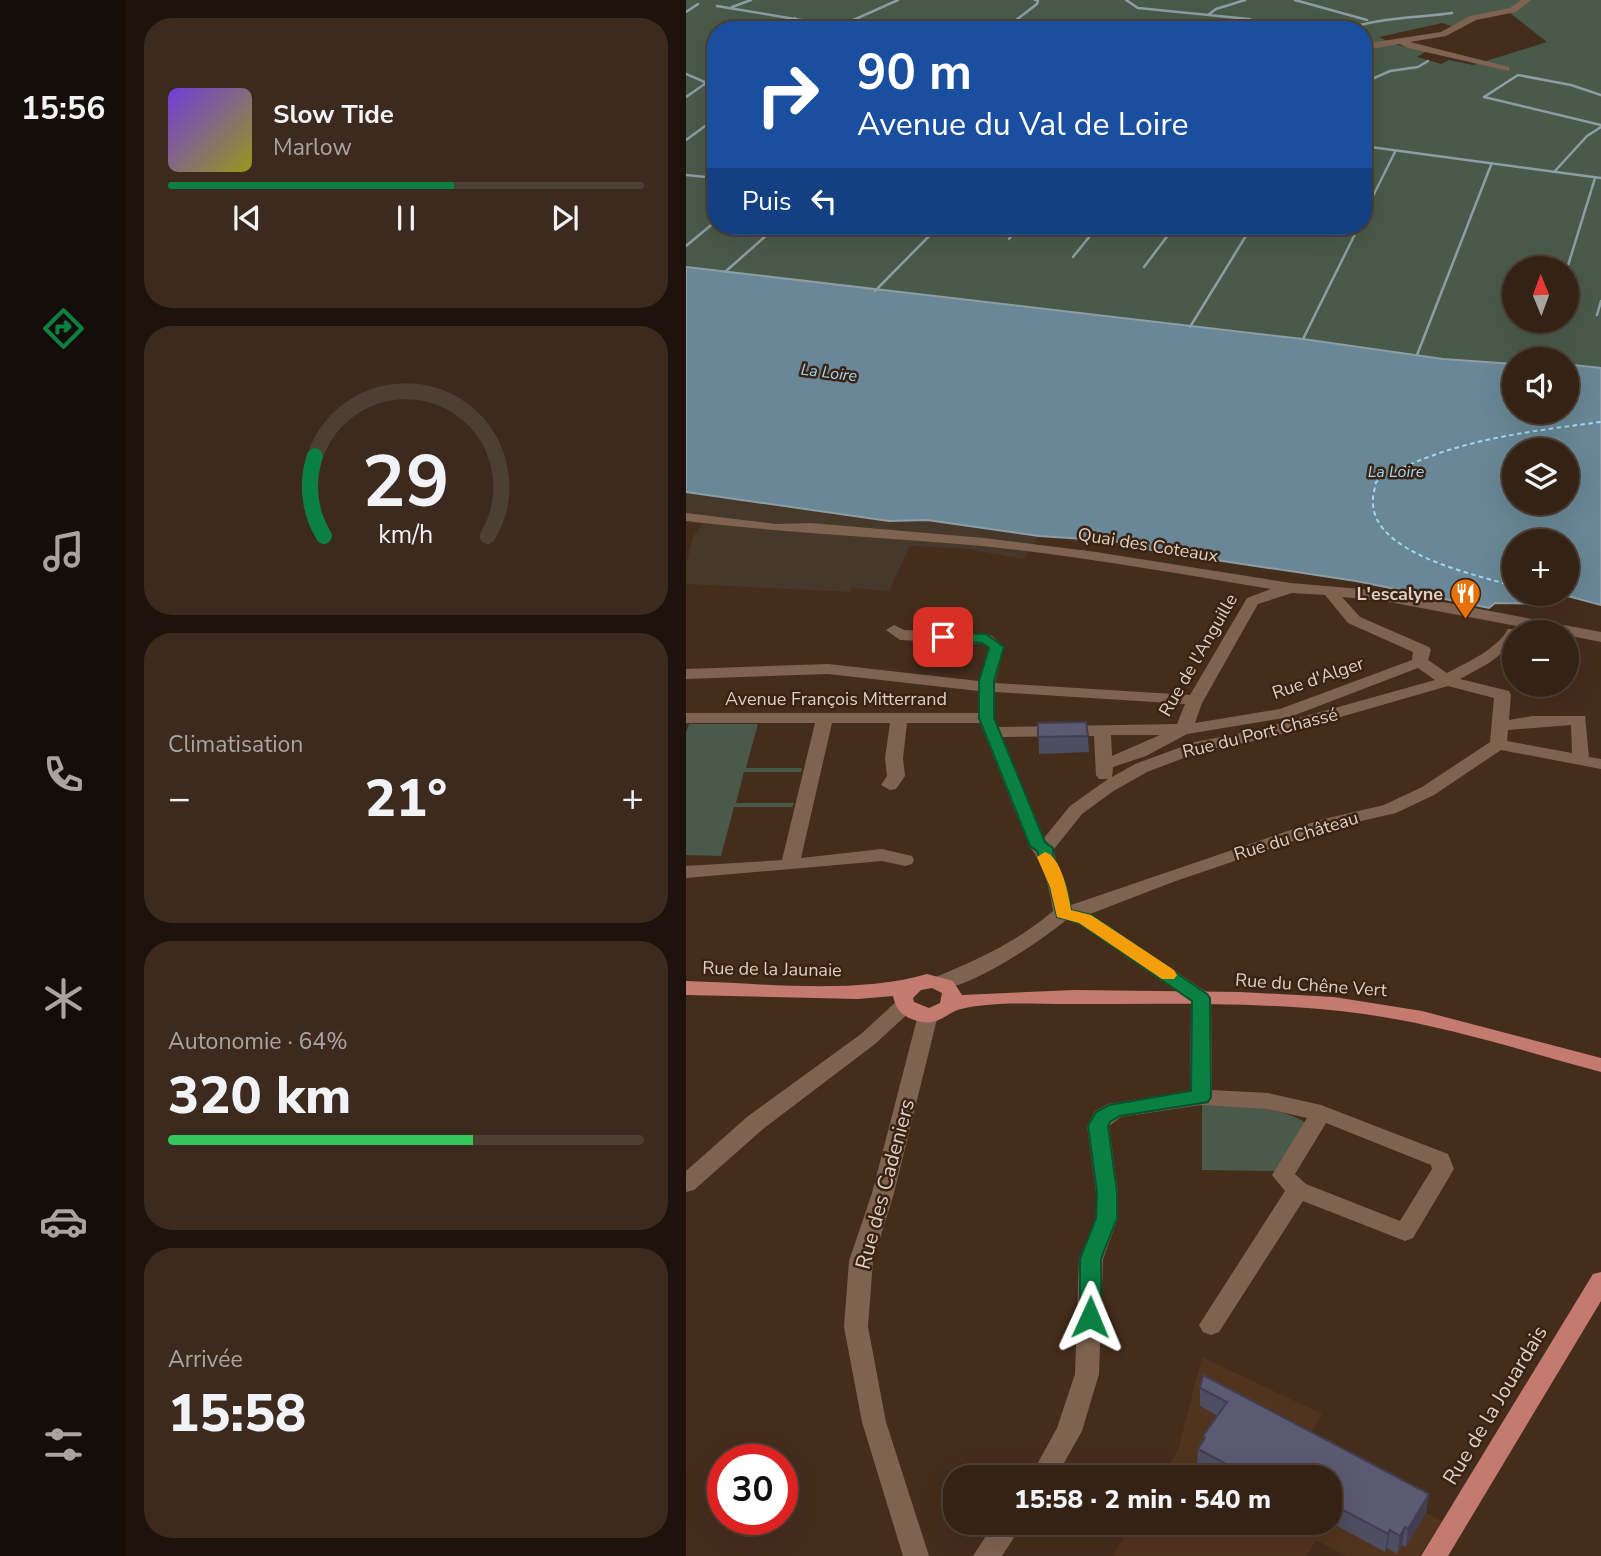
<!DOCTYPE html>
<html lang="fr">
<head>
<meta charset="utf-8">
<style>
	body { margin:0; font-family:"Nunito Sans",sans-serif; background:#3c2a1e; color:#f1f3f6; height:100vh; display:flex; flex-direction:column; font-size:26px; white-space:nowrap }
	* { box-sizing:border-box; margin:0 }
	p { font-size:23px; color:#a9a4a0 }
	.icon { flex:none; width:38px; height:38px; fill:none; stroke:currentColor; stroke-width:2; stroke-linecap:round; stroke-linejoin:round }
	.map { position:relative; flex:1; overflow:hidden }
	.side { display:flex; flex-direction:column; gap:18px; padding:18px; background:#1d130c; width:560px }
	.side>* { flex:none }
	.guide { position:absolute; left:21px; top:21px; width:665px; height:214px; border-radius:28px; box-shadow:0 7px 28px #0002,0 0 0 2px #4e3f34; background:#1a4fa0; color:#fff; overflow:hidden }
	.needle { width:46px; rotate:359deg }
	.tools { position:absolute; left:816px; top:256px; display:grid; gap:14px }
	.tools a { display:grid; place-items:center; width:77px; height:77px; border-radius:50%; background:#342215; box-shadow:0 7px 28px #0002,0 0 0 2px #4e3f34; font-size:35px }
	.speed { position:absolute; left:21px; top:1444px; display:flex; gap:14px; font-size:35px; font-weight:700; text-align:center }
	.speed>* { display:grid; place-content:center; width:91px; height:91px; border-radius:50%; background:#342215; box-shadow:0 7px 28px #0002,0 0 0 2px #4e3f34; line-height:1 }
	.speed .limit { border:10px solid #d22; background:#fff; color:#111 }
	.pin { position:absolute; display:grid; place-items:center; width:60px; height:60px; color:#fff; margin:-30px; border-radius:14px; box-shadow:0 4px 10px #0006 }
	.me { position:absolute; width:77px; margin:-38px; rotate:1deg; stroke-linejoin:round; filter:drop-shadow(0 0 5px #0008) }
	.turn { display:flex; align-items:center; gap:24px; height:147px; padding:0 35px; font-size:32px }
	.turn .icon { width:91px; height:91px; stroke-width:2.5 }
	.turn b { display:block; font-size:49px; line-height:60px }
	.then { display:flex; align-items:center; height:66px; padding:0 35px; background:#0003; gap:14px; font-size:26px }
	.big { font-size:52px; font-weight:800; line-height:1.1 }
	.side .card { flex:1; display:flex; flex-direction:column; justify-content:center; gap:10px; min-width:0; padding:0 24px; border-radius:28px; background:#3c2a1e }
	.side .dial { align-items:center; gap:0 }
	.dial svg { height:182px; overflow:visible; fill:none; stroke:#4e3f34; stroke-width:7; stroke-linecap:round; text-anchor:middle }
	.dial text { fill:#f1f3f6; stroke:none }
	.song { display:flex; align-items:center; gap:21px }
	.cover { width:84px; height:84px; border-radius:10px; background:linear-gradient(135deg,hsl(260 70% 55%),hsl(60 70% 35%)) }
	.played { height:7px; border-radius:4px; background:linear-gradient(90deg,#0b8043 60%,#4e3f34 60%) }
	.keys { display:flex; justify-content:space-around; direction:ltr }
	.heat { display:flex; justify-content:space-between; align-items:center; font-size:38px; direction:ltr }
	.charge { height:10px; border-radius:5px; background:linear-gradient(90deg,#34c759 64%,#4e3f34 0) }
	.trip { position:absolute; left:257px; top:1465px; width:399px; height:70px; border-radius:28px; background:#342215; box-shadow:0 7px 28px #0002,0 0 0 2px #4e3f34; font-weight:800; line-height:70px; text-align:center }
	main { display:flex; flex:1; min-height:0 }
	.tabs { display:flex; flex-direction:column; width:126px; justify-content:space-around; align-items:center; background:#150e08; color:#a9a4a0 }
	.tabs .icon { width:49px; height:49px }
	.tabs .selected { color:#0b8043 }
	.tabs b { font-size:32px; color:#f1f3f6 }
	.map>svg:first-child { display:block }
	.built { fill:#51331e }
	.industrial { fill:#46382b }
	.green { fill:#495a4a; fill-rule:evenodd }
	.water { fill:#698796; stroke:#8c9da4; stroke-width:2; fill-rule:evenodd }
	.lines { fill:none; stroke-linecap:round; stroke-linejoin:round }
	.stream { stroke:#8c9da4; stroke-width:2.5 }
	.ferry { stroke:#9ed8f4; stroke-width:2; stroke-dasharray:4.5 3.5; stroke-linecap:butt }
	.minor { fill:#7e6351; fill-rule:evenodd }
	.major { fill:#c57a70; fill-rule:evenodd }
	.wall { fill:#4f4d62 }
	.shaded-wall { fill:#403e50 }
	.building { fill:#5c5972; stroke:#403e50; stroke-width:2 }
	.route { fill:#0b8043; stroke:#07532c; stroke-width:2 }
	.slow { fill:#f59e0b }
	.labels { text-anchor:middle; stroke-width:5; stroke-linejoin:round; paint-order:stroke }
	.far-water-label { font-size:16px; font-style:italic; fill:#9ed8f4; stroke:#3a2312 }
	.street-label { font-size:18px; fill:#decfc4; stroke:#3a2312 }
	.poi-label { font-size:18px; font-weight:bold; fill:#decfc4; stroke:#3a2312; text-anchor:end }
	.near-street-label { font-size:21px; fill:#decfc4; stroke:#3a2312 }
</style>
</head>
<body>
<main>
<nav class="tabs">
<b>15:56</b>
<svg class="icon selected" aria-label="directions" viewBox="0 0 24 24"><path d="M12 3l9 9-9 9-9-9zM9 14v-3h6M13 9l2 2-2 2"/></svg>
<svg class="icon" aria-label="music" viewBox="0 0 24 24"><path d="M9 18V5l10-2v13"/><circle cx="6" cy="18" r="3"/><circle cx="16" cy="16" r="3"/></svg>
<svg class="icon" aria-label="phone" viewBox="0 0 24 24"><path d="M5 4h4l2 5-3 2q2 4 5 5l2-3 5 2v4C11 20 4 13 5 4z"/></svg>
<svg class="icon" aria-label="climate" viewBox="0 0 24 24"><path d="M12 3v18M4 7l16 10M4 17L20 7"/></svg>
<svg class="icon" aria-label="car" viewBox="0 0 24 24"><path d="M5 17H2v-5l4-1 3-4h7l3 4 3 1v5h-3M9 17h6M6 11h13"/><circle cx="7" cy="17" r="2"/><circle cx="17" cy="17" r="2"/></svg>
<svg class="icon" aria-label="filters" viewBox="0 0 24 24"><path d="M4 7h16M4 17h16"/><circle cx="9" cy="7" r="2"/><circle cx="15" cy="17" r="2"/></svg>
</nav>
<section class="side">
<div class="card">
<div class="song"><i class="cover"></i><div><b>Slow Tide</b><p>Marlow</p></div></div>
<div class="played"></div>
<div class="keys"><svg class="icon" aria-label="previous" viewBox="0 0 24 24"><path d="M18 5L8 12l10 7zM5 5v14"/></svg><svg class="icon" aria-label="pause" viewBox="0 0 24 24"><path d="M8 5v14M16 5v14"/></svg><svg class="icon" aria-label="next" viewBox="0 0 24 24"><path d="M6 5l10 7-10 7zM19 5v14"/></svg></div>
</div>
<div class="card dial"><svg viewBox="0 0 100 80">
<path d="M14 69A42 42 0 1 1 86 69"/>
<path d="M14 69A42 42 0 0 1 10 34" stroke="#0b8043"/>
<text x="50" y="56" font-size="32" font-weight="700">29</text>
<text x="50" y="72" font-size="11">km/h</text>
</svg></div>
<div class="card"><p>Climatisation</p>
<div class="heat"><a>−</a><b class="big">21°</b><a>+</a></div>
</div>
<div class="card"><p>Autonomie · 64%</p><b class="big">320 km</b><div class="charge"></div></div>
<div class="card"><p>Arrivée</p><b class="big">15:58</b></div>
</section>
<div class="map">
<svg width="915" height="1556" viewBox="0 0 915 1556">
	<rect width="100%" height="100%" fill="#452d1c"/>
	<path class="built" d="M516,1357L636,1414L625,1433L674,1476L756,1521L733,1556H660L630,1540L621,1556H426L447,1523L644,1522V1477H475L492,1450Z"/>
	<path class="industrial" d="M0,492L54,498L145,514L203,521L241,520L290,525L353,536L337,559L282,549L224,546L203,591L166,588L165,592L0,584V564L7,537L17,523L0,520Z"/>
	<path class="green" d="M0,0H915V368L880,364V359H828V364L757,359L617,339L0,267ZM824,13L861,42L787,65L763,60L755,64L731,57L741,51L707,44L693,37L756,23L774,29L788,19ZM30,30H677V226H30ZM828,268H880V320H828Z
		M3,724H72L60,768H116L115,772H58L50,803H108L106,807H48L35,856L0,855V733Z
		M516,1105C553,1106 590,1104 622,1124L589,1171L516,1170Z"/>
	<path class="water" d="M0,267L617,339L757,359L828,364V411H880V364L915,368V605L874,594L863,596L859,604L809,603L803,608L670,581L470,551L428,541L353,536L241,520L203,521L0,492ZM828,450H880V502H828ZM828,541H880V593H828Z"/>
	<g class="lines">
		<path class="stream" d="M440,0L452,8L563,19L589,30
			M609,0L681,20
			M31,6L175,30
			M46,7L65,0
			M0,12L12,4
			M522,15L530,9L559,0
			M93,30L109,18
			M145,30L212,0
			M317,30L351,4L352,0H349
			M659,30C692,17 731,18 766,13
			M0,74L30,87
			M677,83L704,71L732,67L742,61
			M915,95L885,85L832,75L798,97L915,125
			M0,97L30,76
			M0,140L30,118
			M677,146L915,178
			M869,171L901,136L915,127
			M0,175L30,178
			M677,216L709,152
			M323,239L334,226
			M0,246L30,221
			M387,257L412,226
			M458,267L489,226
			M39,272L91,226
			M880,272L909,178
			M189,291L253,226
			M911,315L915,301
			M504,327L566,226
			M862,332L865,320
			M617,339L673,226
			M731,355L805,165"/>
		<path class="ferry" d="M828,586C790,575 689,554 687,504C686,497 689,489 690,482C758,441 838,432 915,422"/>
		<path class="minor" d="M835,0H845L830,12L790,20L760,36L724,42L823,67V71L722,48L714,44L677,50V44L755,32L784,16L824,8Z
			M0,513L90,524L125,523L298,538L410,552L605,583L698,591L915,632V642L880,635V632H862L698,601L656,597L674,617L743,647L745,650L742,660L761,673C782,662 811,649 822,629H834L836,632H828V644L803,663L774,679L823,691L825,695L823,720L846,716H899L903,757L915,759V769L815,750L748,795L710,813L645,828L487,882L404,914L522,993L525,998L526,1090L582,1093L635,1105L762,1154L768,1169L727,1238L719,1241L617,1201L533,1332L525,1335L517,1332L513,1325L599,1191L586,1175L621,1118L582,1109L515,1105L435,1117L423,1126L432,1192V1218L417,1259L413,1374L396,1431L370,1477H344L371,1428L389,1374L393,1259L410,1218V1192L401,1126L409,1111L422,1104L504,1091L505,1001L392,923L380,920C358,939 275,996 247,988L244,983L247,978C291,960 331,942 367,911C364,888 357,862 343,846L294,723H221L217,758L219,776L210,789L204,790L195,785L201,776L199,758L204,723H146L115,858L196,849L226,856L228,860L226,864L219,866L196,861L0,878V866L96,860L129,723H0V713H292V691L142,674L0,679V669L142,664L293,681L302,648L296,644L214,640L200,630L208,625L218,630L300,634L306,636L318,647L309,683L504,695L561,598L585,589C489,573 393,556 296,546C197,537 98,533 0,521ZM606,593L639,595L662,623L727,652L726,660L594,709L509,723L516,703L572,604ZM732,668L749,680L566,731L509,742L449,764L426,777L427,767L460,756L501,734L604,717ZM762,686L808,698L804,742L736,787L698,805L634,820L385,905C382,886 368,864 368,849L396,814L426,792L461,772L519,750L574,740ZM309,692L499,704L491,724L312,727L308,718ZM885,725L886,753L821,741L822,730ZM425,735H474L426,756ZM408,736L410,775L413,779H422L384,806L358,838L316,737ZM640,1123L745,1165L746,1169L714,1221L620,1184L609,1174Z
			M219,998L226,1000L229,1005L226,1010L189,1044L77,1129L8,1190L0,1192V1171L61,1117L175,1034L212,1000Z
			M242,1008L249,1010L252,1015L208,1193L187,1261L182,1327L200,1422L243,1556H217L176,1422L158,1327L163,1261L186,1193L232,1015L235,1010Z
			M309,1522H338L316,1556H287Z"/>
		<path class="major" d="M241,974L267,981L276,995L388,990L554,992L648,997L736,1011L915,1058V1072C837,1051 758,1025 678,1014C580,1001 479,1004 381,1004C347,1004 308,1001 275,1009C262,1012 253,1025 236,1022C220,1019 210,1012 207,996L172,999L0,995V981C76,983 169,995 241,974ZM246,988L256,993L254,1003L243,1008L228,1002L227,998L235,990Z
			M915,1272V1301L762,1556H735L907,1274Z"/>
	</g>
	<path class="wall" d="M352,723L402,736L403,752L353,754Z
		M514,1388L743,1494L740,1512L720,1547L716,1545L711,1554L701,1548L699,1552L644,1522V1477H530L511,1467L512,1449L517,1442V1436L532,1416L514,1406Z
		M607,1522H624L622,1526Z"/>
	<path class="shaded-wall" d="M743,1494L740,1512L720,1547L722,1529Z
		M719,1527L716,1545L711,1554L714,1536Z
		M704,1530L701,1548L699,1552L702,1534Z"/>
	<path class="building" d="M400,722L402,736L352,737V723Z
		M517,1375L743,1494L722,1529L719,1527L714,1536L704,1530L702,1534L644,1503V1477H562L559,1474L512,1449L519,1438L517,1436L541,1402L514,1388Z"/>
	<path class="route" d="M257,633L300,634L318,647L308,681V718L359,842L367,848V856L381,887L385,910L405,915L521,994L524,998L525,1097L522,1102L434,1116L424,1122L422,1126L431,1192V1218L415,1259V1317L412,1323L404,1325L397,1323L394,1317V1259L410,1218L411,1192L402,1126L410,1112L423,1105L505,1091L506,1001L393,923L371,917L364,887L351,851L344,846L293,718V681L303,648L296,643L252,640L250,637Z"/>
	<path class="slow" d="M359,852C375,856 383,895 385,910L405,915L488,970L491,975L488,979H476L393,923L371,917L364,887L351,857Z"/>
	<defs>
		<symbol id="restaurant-pin" viewBox="-11 -11 22 30"><path d="M0 17L-7.5 6A9.5 9.5 0 1 1 7.5 6Z" fill="#e8710a" stroke="#3a2312"/><path d="M-5-6h1v4h1v-4h1v4h1v-4h1v5L-1.5 .5V6h-2V.5L-5-1ZM5-6V6H3V1.5H1.5Q1.5-4 5-6Z" fill="#fff"/></symbol>
	</defs>
	<g fill-rule="evenodd">
		<use href="#restaurant-pin" x="762" y="576" width="35" height="47"/>
	</g>
	<g class="labels">
		<g class="far-water-label">
			<text transform="translate(143 372) rotate(7)" y="6">La Loire</text>
			<text x="710" y="477">La Loire</text>
		</g>
		<g class="street-label">
			<text transform="translate(462 545) rotate(9)" y="6">Quai des Coteaux</text>
			<text transform="translate(512 655) rotate(-60)" y="6">Rue de l'Anguille</text>
			<text transform="translate(632 678) rotate(-19)" y="6">Rue d'Alger</text>
			<text x="150" y="705">Avenue François Mitterrand</text>
			<text transform="translate(574 733) rotate(-14)" y="6">Rue du Port Chassé</text>
			<text transform="translate(610 836) rotate(-17)" y="6">Rue du Château</text>
			<text transform="translate(86 969) rotate(1)" y="6">Rue de la Jaunaie</text>
			<text transform="translate(625 985) rotate(4)" y="6">Rue du Chêne Vert</text>
		</g>
		<g class="poi-label">
			<text x="757" y="600">L'escalyne</text>
		</g>
		<g class="near-street-label">
			<text transform="translate(199 1184) rotate(-75)" y="7">Rue des Cadeniers</text>
			<text transform="translate(809 1405) rotate(-59)" y="7">Rue de la Jouardais</text>
		</g>
	</g>
</svg>
<div class="tools">
<a><svg class="needle" viewBox="-14 -14 28 28"><path d="M0-13l5 13h-10z" fill="#e53935"/><path d="M0 13l5-13h-10z" fill="#a9a4a0"/></svg></a>
<a><svg class="icon" aria-label="sound" viewBox="0 0 24 24"><path d="M4 9h4l5-4v14l-5-4H4zM17 9q2 3 0 6"/></svg></a>
<a><svg class="icon" aria-label="layers" viewBox="0 0 24 24"><path d="M12 4l9 5-9 5-9-5zM3 14l9 5 9-5"/></svg></a>
<a>+</a>
<a>−</a>
</div>
<div class="speed"><div class="limit">30</div></div>
<div class="pin" style="left:257px;top:637px;background:#d93025"><svg class="icon" aria-label="arrive" viewBox="0 0 24 24"><path d="M6 21V4h12l-3 4 3 4H6"/></svg></div>
<svg class="me" style="left:404px;top:1317px" viewBox="-20 -20 40 40"><path d="M0-17L14 15 0 8-14 15z" fill="#0b8043" stroke="#fff" stroke-width="4"/></svg>
<div class="trip">15:58 · 2 min · 540 m</div>
<div class="guide">
<div class="turn"><svg class="icon" aria-label="right" viewBox="0 0 24 24"><path d="M7 20v-9h11M14 6l5 5-5 5"/></svg><div><b>90 m</b>Avenue du Val de Loire</div></div>
<div class="then">Puis<svg class="icon" aria-label="left" viewBox="0 0 24 24"><path d="M17 20v-9H6M10 6l-5 5 5 5"/></svg></div>
</div>
</div>
</main>
</body>
</html>
